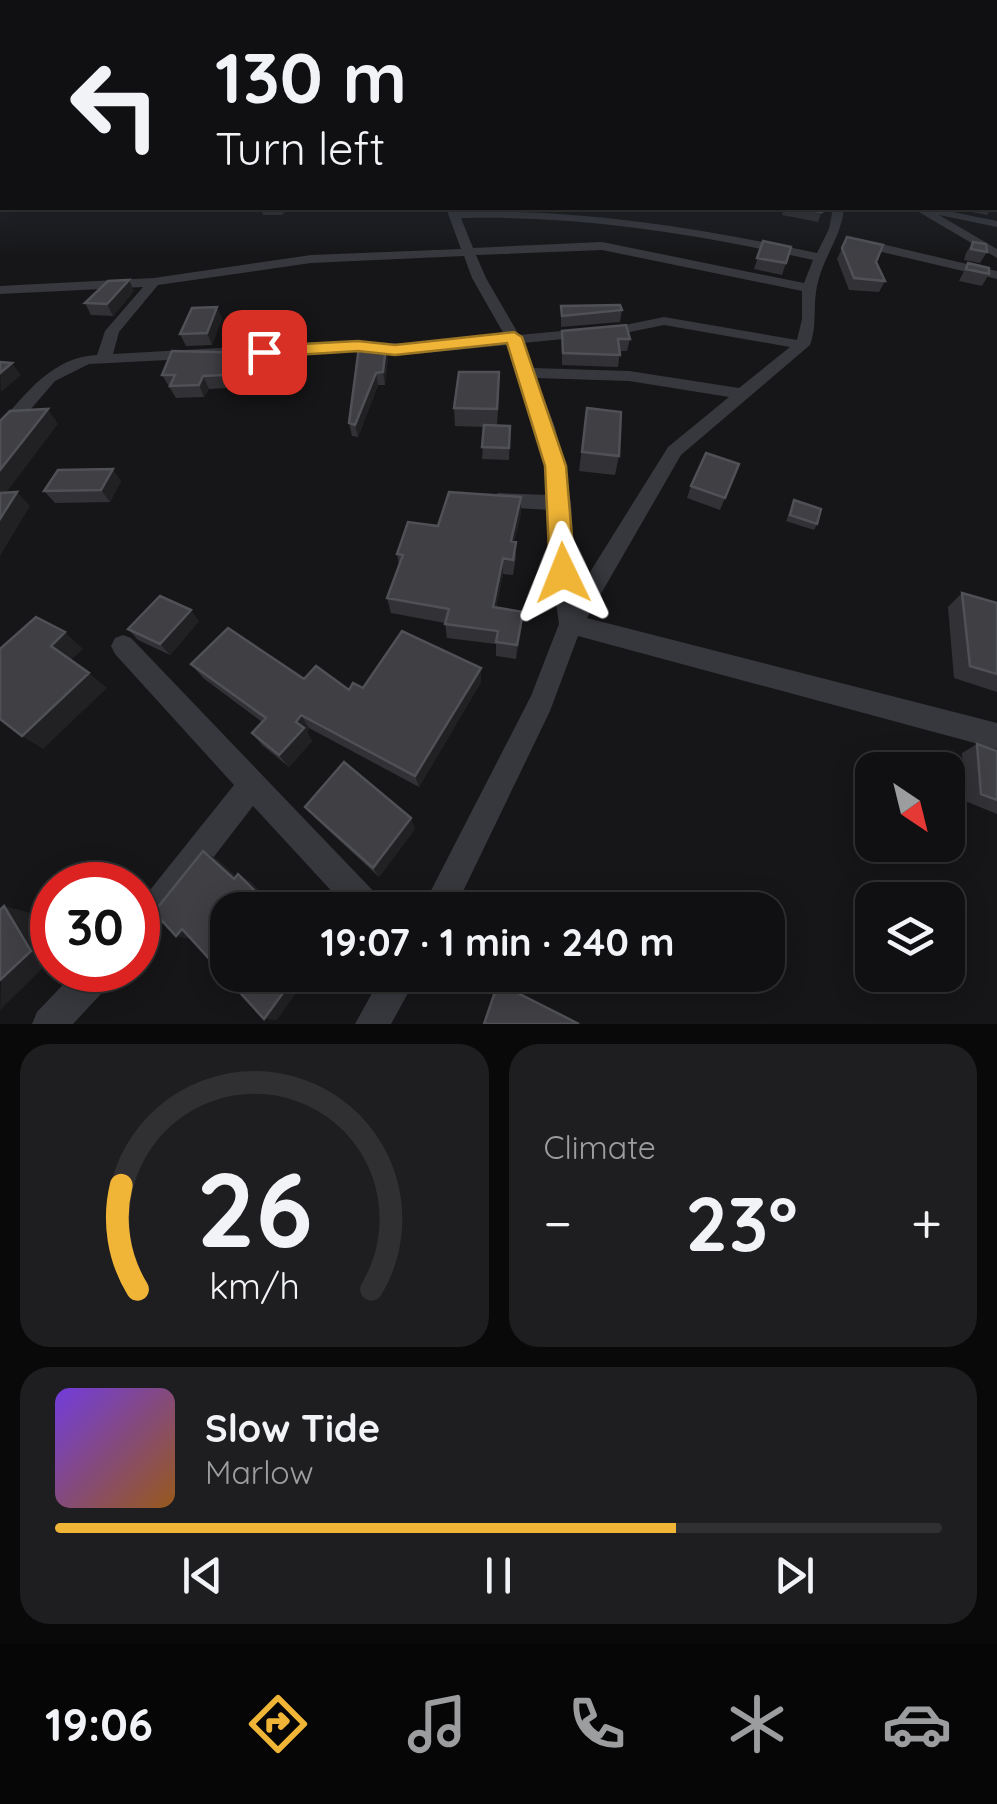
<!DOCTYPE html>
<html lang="en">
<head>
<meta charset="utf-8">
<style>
	body { margin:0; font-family:Quicksand,sans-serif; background:#1e1e20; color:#f1f3f6; height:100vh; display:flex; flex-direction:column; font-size:38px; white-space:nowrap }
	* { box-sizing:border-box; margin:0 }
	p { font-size:32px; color:#9c9d9f }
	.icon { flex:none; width:55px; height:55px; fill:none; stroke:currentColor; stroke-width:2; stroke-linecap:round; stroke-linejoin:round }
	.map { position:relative; height:1024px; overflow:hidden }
	.details { display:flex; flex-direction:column; gap:20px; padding:20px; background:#09090a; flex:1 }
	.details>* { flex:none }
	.hud { position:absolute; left:0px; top:0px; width:998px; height:210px; box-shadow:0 5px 25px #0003,0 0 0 2px #303032; background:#101012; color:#f1f3f6; overflow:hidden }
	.needle { width:65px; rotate:145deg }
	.buttons { position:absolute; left:855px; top:752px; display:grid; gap:20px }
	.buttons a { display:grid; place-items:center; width:110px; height:110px; border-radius:20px; background:#101012; box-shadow:0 5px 25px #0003,0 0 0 2px #303032; font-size:50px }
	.speed { position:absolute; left:30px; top:862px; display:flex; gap:20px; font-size:50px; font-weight:700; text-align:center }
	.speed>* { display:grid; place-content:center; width:130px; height:130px; border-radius:50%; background:#101012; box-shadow:0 5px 25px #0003,0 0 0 2px #303032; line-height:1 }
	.speed .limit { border:15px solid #d22; background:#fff; color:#111 }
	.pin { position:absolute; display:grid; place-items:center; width:85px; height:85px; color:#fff; margin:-42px; border-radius:20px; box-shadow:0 5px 15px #0006 }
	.me { position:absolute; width:110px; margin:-55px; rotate:358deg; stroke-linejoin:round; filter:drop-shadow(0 0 8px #0008) }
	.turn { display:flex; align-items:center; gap:35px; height:210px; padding:0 50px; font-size:45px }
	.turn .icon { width:130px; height:130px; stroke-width:2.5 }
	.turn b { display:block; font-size:70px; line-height:85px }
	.big { font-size:75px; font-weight:800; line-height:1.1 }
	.details .widget { flex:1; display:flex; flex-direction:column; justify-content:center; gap:15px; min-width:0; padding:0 35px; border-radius:30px; background:#1e1e20 }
	.details .dial { align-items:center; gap:0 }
	.dial svg { height:260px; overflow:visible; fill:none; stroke:#303032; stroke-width:7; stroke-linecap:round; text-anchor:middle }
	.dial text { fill:#f1f3f6; stroke:none }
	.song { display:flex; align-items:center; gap:30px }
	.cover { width:120px; height:120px; border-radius:15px; background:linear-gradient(135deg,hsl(260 70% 55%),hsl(30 70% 35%)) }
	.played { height:10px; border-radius:5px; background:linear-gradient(90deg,#f0b536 70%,#303032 70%) }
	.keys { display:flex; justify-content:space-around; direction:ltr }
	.heat { display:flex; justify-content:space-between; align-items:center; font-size:55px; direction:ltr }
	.details .tiles { flex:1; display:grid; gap:20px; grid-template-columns:1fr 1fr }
	.widget:last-child { grid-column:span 2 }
	.trip { position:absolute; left:210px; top:892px; width:575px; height:100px; border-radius:30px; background:#101012; box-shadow:0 5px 25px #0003,0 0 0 2px #303032; font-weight:800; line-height:100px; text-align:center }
	.dock { display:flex; height:160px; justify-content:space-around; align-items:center; background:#060607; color:#9c9d9f }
	.dock .icon { width:70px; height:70px }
	.dock .current { color:#f0b536 }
	.dock b { font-size:45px; color:#f1f3f6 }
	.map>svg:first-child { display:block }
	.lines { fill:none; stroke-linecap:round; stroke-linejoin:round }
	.minor { fill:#37383d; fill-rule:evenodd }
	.wall { fill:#323236 }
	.shaded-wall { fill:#212124 }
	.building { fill:#3f3f44; stroke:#4f5156; stroke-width:2.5 }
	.route { fill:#f0b536; stroke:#9c7623; stroke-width:2.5 }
</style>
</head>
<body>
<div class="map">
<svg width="997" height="1024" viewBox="0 0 997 1024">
	<rect width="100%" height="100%" fill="#161618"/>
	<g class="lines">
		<path class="minor" d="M2,130V139L0,140V131Z
			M446,208H456L458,212C580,208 698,228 817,253L829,229L833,208H844C842,235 824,256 818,282C812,304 818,324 810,345L681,455L587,618L997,723V749L578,636L550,711L454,910H421L531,696L559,624L552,573L551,510L498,507L488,500L498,493L550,495L537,427L508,345L415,354L343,351L89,364L55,381L6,438L0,440V423C27,392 53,357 97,355L105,331L143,287L0,294V286L154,278L311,255L461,249ZM461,218C581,215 697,234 813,260L804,283L602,242L473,248ZM602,250L802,291V319L797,340L664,317L625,325L519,335L486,278L476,255ZM464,256L472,278L505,336L415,344L343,341L113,354L119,332L158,285L311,263ZM664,325L790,347L739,388L629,371L532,368L523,343L625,333ZM536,378L629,381L729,397L668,447L577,593L571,503L555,427Z
			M912,208H933L997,221V227L939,215L997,249V258Z
			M856,238L997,271V279L852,245V239Z
			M123,635L131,638L381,899L386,910H349L253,806L149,941L138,946V905L234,785L115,654L111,646L115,638Z
			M77,970H117L112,982L73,1024H32L37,1012Z
			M382,975H418L391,1024H355Z"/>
	</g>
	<path class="wall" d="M261,208H288L282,215H263Z
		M784,208H823L818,222L782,215Z
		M870,208H892L890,212Z
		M949,208H992L987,215Z
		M847,237L876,262L885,281L879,292L849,290L837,259Z
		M763,241L786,263L782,275L754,269Z
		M973,242L987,252L980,263L964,260L966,253Z
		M968,263L989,274L982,286L959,281Z
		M134,291L113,316L91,315L85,303Z
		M561,306L622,310L620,322L561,327Z
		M222,318L212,345L186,346L180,334Z
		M562,331L630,339L627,351H620L618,367L562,365Z
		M359,347L388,358L385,385H378L358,437L352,436L349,423Z
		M254,365L247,387L209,389L204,397L176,398L162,375Z
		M499,391L497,426H510L509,460L482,459L484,427L455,426L454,408Z
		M587,408L619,456L615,475L579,471Z
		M739,464L720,510L687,498L691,486Z
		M121,481L110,502L55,503L44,491Z
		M521,497V513L514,542L516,557L513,575L503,574L496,608L522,626L516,659L496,656V644L447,638L445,623L391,613L387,598L399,565L397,554L438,526Z
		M794,500L817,524L814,530L786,521Z
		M962,593L997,603V692L954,678L948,607Z
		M199,621L170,655L138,640L128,629Z
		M191,664L304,679L349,690L481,682L419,787L309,728L307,732L312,741L289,767L262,745L252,733L262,722L203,678Z
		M977,744L997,751V814L965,801L962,753Z
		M305,807L415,829L379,877L315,818Z
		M545,975H584L580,990L577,992Z"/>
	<path class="shaded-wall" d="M129,280L134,291L113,316L107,304Z
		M217,307L222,318L212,345L207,333Z
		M386,346L388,358L385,385L383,372Z
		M250,353L254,365L247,387L242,374Z
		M12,363L21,375L1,392L0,373Z
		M376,373L378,385L358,437L355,425Z
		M203,376L209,389L204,397L199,385Z
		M48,409L58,424L0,501V470Z
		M113,469L121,481L110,502L101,490Z
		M17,492L30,506L0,556V519Z
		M521,497V513L511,557V541Z
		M503,558V574L493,622V607Z
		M191,610L199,621L170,655L160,644Z
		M523,612L522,626L516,659L517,645Z
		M65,632L83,649L69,662L51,646Z
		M481,668V682L419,787L415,776Z
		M89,673L107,688L43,749L22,736Z
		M301,715L309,728L307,732L312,741L289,767L279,755Z
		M411,818L415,829L379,877L373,868Z
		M203,851L217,859L247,886L234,879Z
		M238,874L251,882L279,910H274Z
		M4,906L31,913L52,948V959L0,1010Z
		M182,929L193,940L176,936Z
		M296,975H309L277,1020L264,1019Z"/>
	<path class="building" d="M995,176H997V193L995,200Z
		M797,208H823L822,212Z
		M847,237L883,245L876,262L885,281L854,278L842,248Z
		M763,241L791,247L786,263L757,258Z
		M973,242L986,244L987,252L971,249Z
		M968,263L989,268V274L966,269Z
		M129,280L107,304L85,303L108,281Z
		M620,305L622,310L562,316L561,306Z
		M217,307L207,333L180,334L192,308Z
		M626,325L630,339H618L620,355L563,353L562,331Z
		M386,346L383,372L376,373L355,425L349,423L359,347Z
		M172,351L250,353L242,374L203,376L199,385L170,386L175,375H162Z
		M0,362L12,363L0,373Z
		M459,372H499L497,409L454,408Z
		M587,408L621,412L619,456L582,452Z
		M48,409L0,470V421L10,411Z
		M484,425L510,426L509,448L482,447Z
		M706,453L739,464L725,498L691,486Z
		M113,469L101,490L44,491L58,470Z
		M17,492L0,519V493Z
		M449,492L521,497L511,541L516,542L513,560L503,558L493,607L523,612L517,645L496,642L498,631L445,624L449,609L387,598L403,555L397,554L408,522L438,526Z
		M794,500L821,509L817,524L790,515Z
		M962,593L997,603V674L970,666Z
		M160,596L191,610L160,644L128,629Z
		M36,617L65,632L51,646L89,673L22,736L0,719V649Z
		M228,628L304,679L316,666L349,690L353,683L363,688L402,631L481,668L415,776L301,715L296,722L304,728L279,755L252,733L266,718L191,664Z
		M977,744L997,751V800L981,794Z
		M344,762L411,818L373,868L305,807Z
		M203,851L234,879L238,874L274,910H228V975H296L264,1019L182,929L176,936L154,912Z
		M535,897L560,910H530Z
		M4,906L31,951L0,980V910Z
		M551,975H584L580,990Z
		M498,983L579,1024H484Z"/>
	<linearGradient id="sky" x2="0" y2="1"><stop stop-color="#0c0c0d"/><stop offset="0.44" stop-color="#363c48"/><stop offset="1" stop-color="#363c48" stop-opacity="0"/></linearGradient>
	<rect width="997" height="256" fill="url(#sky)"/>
	<path class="route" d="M514,332L522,337L566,466L575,573L563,583L550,573L545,466L507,343L395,355L358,351L264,357L256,352L264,346L358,341L395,345Z"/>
</svg>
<div class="buttons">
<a><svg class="needle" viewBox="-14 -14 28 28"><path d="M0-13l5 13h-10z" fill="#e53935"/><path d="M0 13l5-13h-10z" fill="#9c9d9f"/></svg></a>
<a><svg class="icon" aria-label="layers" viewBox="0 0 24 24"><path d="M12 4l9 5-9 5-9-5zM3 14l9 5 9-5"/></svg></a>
</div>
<div class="speed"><div class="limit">30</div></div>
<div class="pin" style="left:264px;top:352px;background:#d93025"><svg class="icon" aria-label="arrive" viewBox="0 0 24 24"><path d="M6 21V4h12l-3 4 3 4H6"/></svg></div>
<svg class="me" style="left:563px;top:573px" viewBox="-20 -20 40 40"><path d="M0-17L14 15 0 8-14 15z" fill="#f0b536" stroke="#fff" stroke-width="4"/></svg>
<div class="trip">19:07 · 1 min · 240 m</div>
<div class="hud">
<div class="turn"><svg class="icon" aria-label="left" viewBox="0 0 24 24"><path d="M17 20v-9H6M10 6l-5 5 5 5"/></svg><div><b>130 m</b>Turn left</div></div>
</div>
</div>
<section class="details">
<div class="tiles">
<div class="widget dial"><svg viewBox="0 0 100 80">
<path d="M14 69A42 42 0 1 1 86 69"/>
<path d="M14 69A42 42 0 0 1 9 37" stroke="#f0b536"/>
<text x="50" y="56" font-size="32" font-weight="700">26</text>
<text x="50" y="72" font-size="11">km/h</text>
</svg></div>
<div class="widget"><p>Climate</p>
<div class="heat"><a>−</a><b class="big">23°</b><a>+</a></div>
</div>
<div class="widget">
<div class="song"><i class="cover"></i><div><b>Slow Tide</b><p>Marlow</p></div></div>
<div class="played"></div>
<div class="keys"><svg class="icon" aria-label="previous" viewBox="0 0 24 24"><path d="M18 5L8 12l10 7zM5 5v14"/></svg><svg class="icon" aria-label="pause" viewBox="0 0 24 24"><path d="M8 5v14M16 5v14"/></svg><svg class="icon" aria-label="next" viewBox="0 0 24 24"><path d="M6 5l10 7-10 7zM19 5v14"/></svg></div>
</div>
</div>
</section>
<nav class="dock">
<b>19:06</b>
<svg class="icon current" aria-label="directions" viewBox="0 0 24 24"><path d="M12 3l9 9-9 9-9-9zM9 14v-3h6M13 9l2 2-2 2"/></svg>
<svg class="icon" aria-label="music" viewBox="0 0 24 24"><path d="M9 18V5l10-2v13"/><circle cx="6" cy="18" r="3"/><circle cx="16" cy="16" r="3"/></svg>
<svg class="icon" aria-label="phone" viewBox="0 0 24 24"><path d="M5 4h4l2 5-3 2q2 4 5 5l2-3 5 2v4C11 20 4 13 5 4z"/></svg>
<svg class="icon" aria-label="climate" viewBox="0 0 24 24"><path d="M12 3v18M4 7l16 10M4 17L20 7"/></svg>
<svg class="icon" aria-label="car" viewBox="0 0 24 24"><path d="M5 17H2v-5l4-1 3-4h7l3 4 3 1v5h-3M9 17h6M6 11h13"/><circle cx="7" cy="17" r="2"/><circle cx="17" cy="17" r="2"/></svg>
</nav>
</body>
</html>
